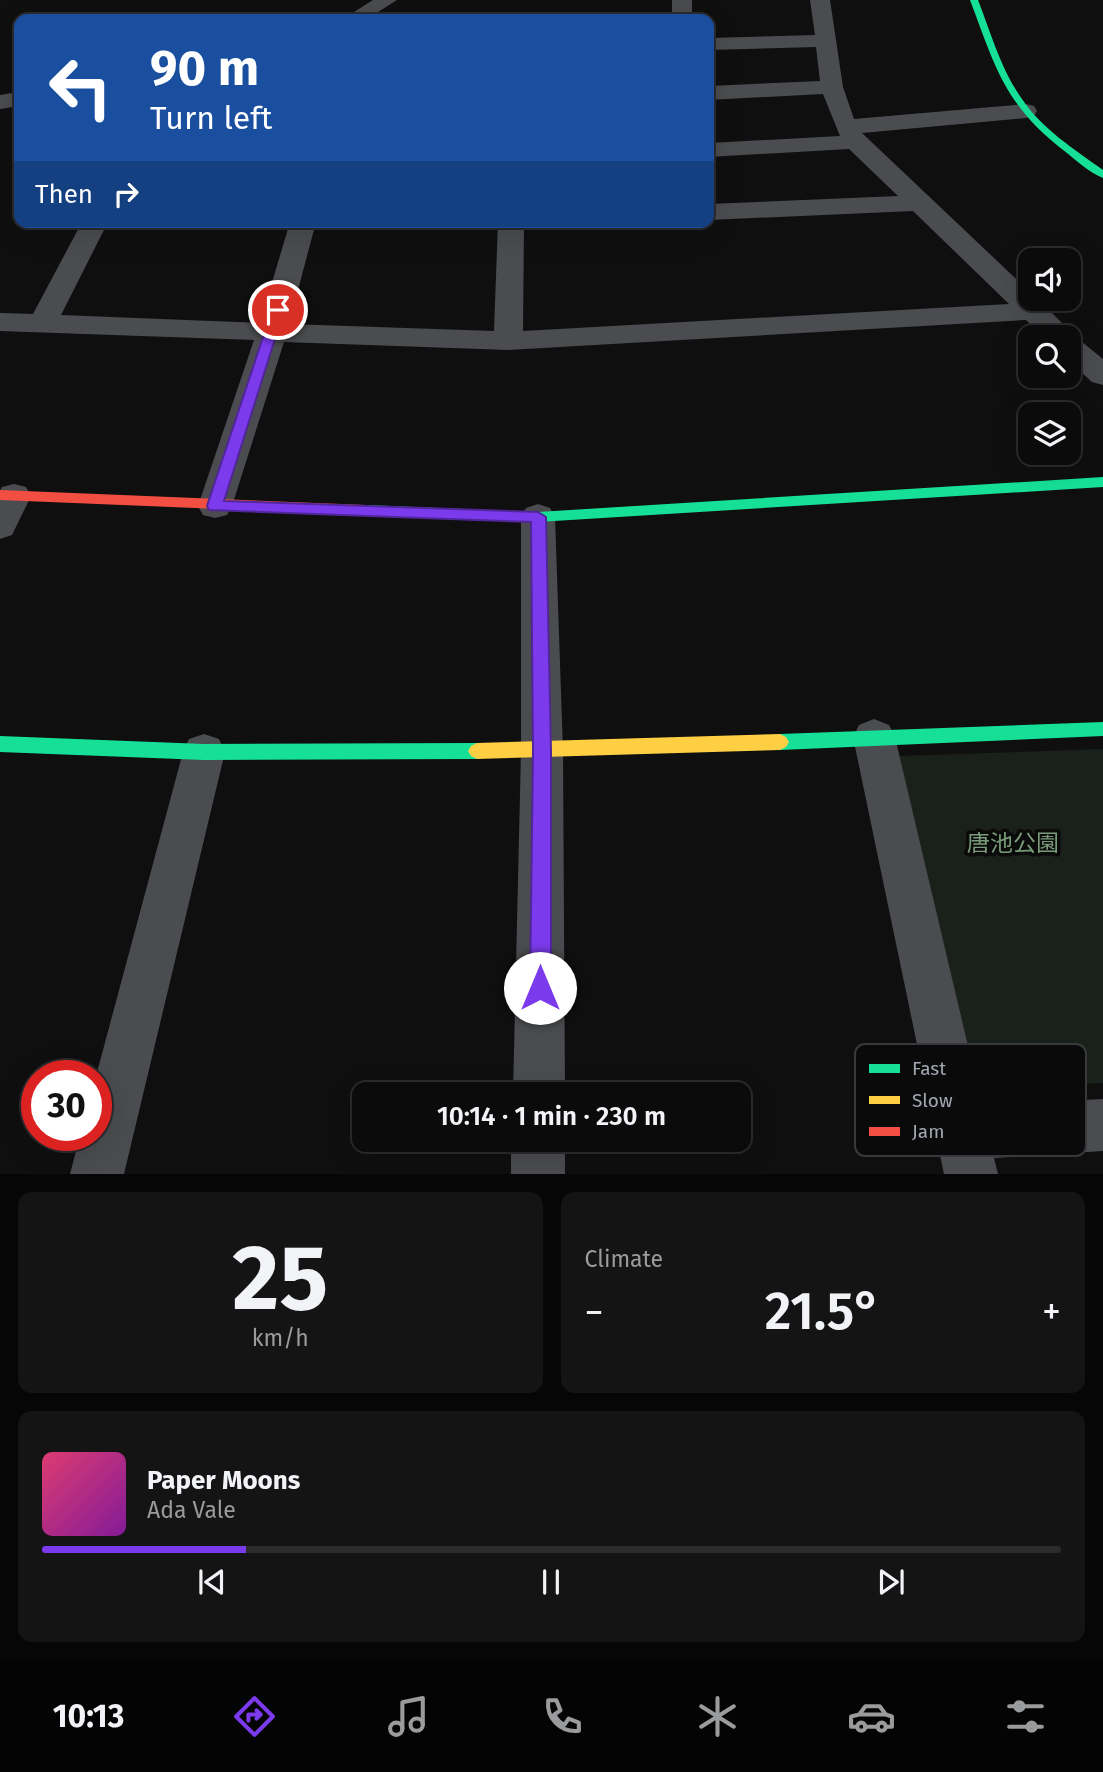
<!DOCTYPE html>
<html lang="en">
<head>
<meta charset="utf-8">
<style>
	body { margin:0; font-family:"Fira Sans","Noto Sans JP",sans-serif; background:#141415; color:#f1f3f6; height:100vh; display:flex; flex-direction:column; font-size:26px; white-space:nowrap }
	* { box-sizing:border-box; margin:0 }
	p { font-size:23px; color:#9a9b9d }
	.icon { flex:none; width:38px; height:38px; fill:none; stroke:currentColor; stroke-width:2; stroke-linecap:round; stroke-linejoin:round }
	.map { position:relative; height:1174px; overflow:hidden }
	.panel { display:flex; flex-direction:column; gap:18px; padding:18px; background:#060607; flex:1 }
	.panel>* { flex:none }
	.banner { position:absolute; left:14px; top:14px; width:700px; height:214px; border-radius:14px; box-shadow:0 7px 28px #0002,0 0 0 2px #2b2b2d; background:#1a4fa0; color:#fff; overflow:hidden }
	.buttons { position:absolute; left:1018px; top:248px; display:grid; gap:14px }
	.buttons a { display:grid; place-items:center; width:63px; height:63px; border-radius:14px; background:#0b0b0c; box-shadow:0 7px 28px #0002,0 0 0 2px #2b2b2d; font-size:35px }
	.speed { position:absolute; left:21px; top:1060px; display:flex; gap:14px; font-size:35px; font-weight:700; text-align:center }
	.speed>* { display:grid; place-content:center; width:91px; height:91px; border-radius:50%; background:#0b0b0c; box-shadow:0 7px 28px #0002,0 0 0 2px #2b2b2d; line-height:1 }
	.speed .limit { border:10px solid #d22; background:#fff; color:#111 }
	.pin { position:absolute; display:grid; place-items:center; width:60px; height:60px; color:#fff; margin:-30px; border:4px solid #fff; border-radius:50%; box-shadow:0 2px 7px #0007 }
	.me { position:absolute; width:77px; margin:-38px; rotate:0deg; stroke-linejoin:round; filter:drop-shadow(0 0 5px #0008) }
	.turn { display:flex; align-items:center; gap:24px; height:147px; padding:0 21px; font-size:32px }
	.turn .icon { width:91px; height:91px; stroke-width:2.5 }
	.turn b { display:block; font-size:49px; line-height:60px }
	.then { display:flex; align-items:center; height:66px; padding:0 21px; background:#0003; gap:14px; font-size:26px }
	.big { font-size:52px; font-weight:600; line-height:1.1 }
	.panel .card { flex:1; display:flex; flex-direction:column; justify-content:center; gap:10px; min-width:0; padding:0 24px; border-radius:14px; background:#141415 }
	.panel .dial { align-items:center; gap:0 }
	.dial b { font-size:91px; line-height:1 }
	.song { display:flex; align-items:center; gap:21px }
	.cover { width:84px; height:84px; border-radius:10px; background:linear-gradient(135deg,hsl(340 70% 55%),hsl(290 70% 35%)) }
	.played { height:7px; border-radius:4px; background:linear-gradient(90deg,#7c3aed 20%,#2b2b2d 20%) }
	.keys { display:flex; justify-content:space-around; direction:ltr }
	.heat { display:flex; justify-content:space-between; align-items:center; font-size:38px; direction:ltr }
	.panel .tiles { flex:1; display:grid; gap:18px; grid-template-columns:1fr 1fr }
	.card:last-child { grid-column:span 2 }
	.trip { position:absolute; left:352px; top:1082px; width:399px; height:70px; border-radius:14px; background:#0b0b0c; box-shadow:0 7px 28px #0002,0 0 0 2px #2b2b2d; font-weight:600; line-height:70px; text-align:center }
	.tab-bar { display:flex; height:112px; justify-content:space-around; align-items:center; background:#040405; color:#9a9b9d }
	.tab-bar .icon { width:49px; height:49px }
	.tab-bar .active { color:#7c3aed }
	.tab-bar b { font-size:32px; color:#f1f3f6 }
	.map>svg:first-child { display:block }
	.green { fill:#1a201a }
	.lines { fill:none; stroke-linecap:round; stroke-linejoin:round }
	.street { fill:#4a4c4f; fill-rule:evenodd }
	.fast { fill:#16e098; fill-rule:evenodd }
	.slow { fill:#ffcf43; fill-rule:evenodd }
	.jam { fill:#f24e42; fill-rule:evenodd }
	.route { fill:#7c3aed; stroke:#51269a; stroke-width:2 }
	.labels { text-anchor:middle; stroke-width:7; stroke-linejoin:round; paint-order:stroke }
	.near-park-label { font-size:23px; fill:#799b79; stroke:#0a0a0b }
	.key { fill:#0a0a0b; stroke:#37393d; stroke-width:2 }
	.key-label { font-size:19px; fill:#a1a7b1 }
</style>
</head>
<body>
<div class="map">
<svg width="1103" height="1174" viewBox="0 0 1103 1174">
	<rect width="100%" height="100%" fill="#0f0f10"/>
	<path class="green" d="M1103,749V1083L978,1089L899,756Z"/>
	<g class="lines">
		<path class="street" d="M373,0H397L367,19H343Z
			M672,0H692V19H672Z
			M810,0H830L843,87L854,119L1026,104L1034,106L1037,111L1034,116L1026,118L862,133L1031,293V299H1038L1077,338L1103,359V385L1092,382L1069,361V338H1045L1026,320L508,350L284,342L232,506L227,515L215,518L203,515L198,506L254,340L0,331V313L33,314L82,222H108L61,315L260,323L290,222H316L289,324L494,331L498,222H524L523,331L1009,304L913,211L709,220V204L898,196L849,149L709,157V143L840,136L823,94L709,100V86L820,81L816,47L709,50V38L815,35Z
			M19,92V106L0,109V95Z
			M14,484L26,487L31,496L12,535L0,539V491L2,487Z
			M538,504L550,508L555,517L563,751L565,1094H513L521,751V517L526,508Z
			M874,719L889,725L895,737L982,1105L1103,1099V1151L994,1158L998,1174H944L853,737L859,725Z
			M204,734L219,739L225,752L124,1174H70L80,1136H96V1076L183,752L189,739Z
			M511,1139H565V1174H511Z"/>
		<path class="fast" d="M970,0H978C991,33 1001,70 1022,99C1042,129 1074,149 1103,170V178C1090,173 1078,162 1067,153C1005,106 996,69 970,0Z
			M1103,477V487L538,522L366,515L359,510L366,505L538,512Z
			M1103,722V736L780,750L774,747L771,742L774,737L780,734Z
			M0,736L204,744L477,743L483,746L486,751L483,756L477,759L204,760L0,752Z"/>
		<path class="slow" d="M780,734L786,737L789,742L786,747L780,750L477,759L471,756L468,751L471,746L477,743Z"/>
		<path class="jam" d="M0,490L366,505L373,510L366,515L0,500Z"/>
	</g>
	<path class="route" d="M278,307L284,310L224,501L538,512L546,517L551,751V988L547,996L540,999L533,996L530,988L533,751L531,522L209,510L207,506L272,310Z"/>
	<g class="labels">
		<g class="near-park-label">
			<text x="1013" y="851">唐池公園</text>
		</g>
	</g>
	<rect x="855" y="1044" width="231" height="112" rx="10" class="key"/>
	<rect x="869" y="1064" width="31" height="9" fill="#16e098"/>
	<rect x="869" y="1096" width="31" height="8" fill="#ffcf43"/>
	<rect x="869" y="1127" width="31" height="9" fill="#f24e42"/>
	<g class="key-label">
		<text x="912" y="1075">Fast</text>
		<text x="912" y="1107">Slow</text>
		<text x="912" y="1138">Jam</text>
	</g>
</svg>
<div class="buttons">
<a><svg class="icon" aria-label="sound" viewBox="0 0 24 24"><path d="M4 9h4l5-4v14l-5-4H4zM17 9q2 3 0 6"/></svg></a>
<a><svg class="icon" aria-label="search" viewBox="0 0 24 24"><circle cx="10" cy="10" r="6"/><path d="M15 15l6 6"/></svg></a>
<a><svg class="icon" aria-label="layers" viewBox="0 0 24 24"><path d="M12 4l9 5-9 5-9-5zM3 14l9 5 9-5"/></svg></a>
</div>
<div class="speed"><div class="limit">30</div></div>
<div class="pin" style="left:278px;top:310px;background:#d93025"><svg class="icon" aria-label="arrive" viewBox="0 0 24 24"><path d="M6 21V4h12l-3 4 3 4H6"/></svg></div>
<svg class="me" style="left:540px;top:988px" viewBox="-20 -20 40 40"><circle r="19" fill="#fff"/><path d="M0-13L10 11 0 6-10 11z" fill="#7c3aed"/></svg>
<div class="trip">10:14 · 1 min · 230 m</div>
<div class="banner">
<div class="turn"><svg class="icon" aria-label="left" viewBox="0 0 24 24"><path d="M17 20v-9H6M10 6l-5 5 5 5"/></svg><div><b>90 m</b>Turn left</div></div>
<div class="then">Then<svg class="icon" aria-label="right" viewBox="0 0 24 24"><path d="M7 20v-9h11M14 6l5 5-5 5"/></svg></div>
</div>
</div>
<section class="panel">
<div class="tiles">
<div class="card dial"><b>25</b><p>km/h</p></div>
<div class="card"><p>Climate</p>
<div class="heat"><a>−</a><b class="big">21.5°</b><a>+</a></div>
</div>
<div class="card">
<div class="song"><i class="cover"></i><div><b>Paper Moons</b><p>Ada Vale</p></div></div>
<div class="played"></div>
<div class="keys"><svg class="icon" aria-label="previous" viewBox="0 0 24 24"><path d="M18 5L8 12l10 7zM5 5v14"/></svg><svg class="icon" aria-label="pause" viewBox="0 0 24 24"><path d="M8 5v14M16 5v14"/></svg><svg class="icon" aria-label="next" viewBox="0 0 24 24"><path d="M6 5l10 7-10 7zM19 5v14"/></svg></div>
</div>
</div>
</section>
<nav class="tab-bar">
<b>10:13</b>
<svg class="icon active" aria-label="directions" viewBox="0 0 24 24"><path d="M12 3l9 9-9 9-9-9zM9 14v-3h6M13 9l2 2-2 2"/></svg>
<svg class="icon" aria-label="music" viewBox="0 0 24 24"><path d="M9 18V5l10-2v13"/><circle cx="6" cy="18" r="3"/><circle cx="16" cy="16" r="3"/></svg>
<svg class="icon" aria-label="phone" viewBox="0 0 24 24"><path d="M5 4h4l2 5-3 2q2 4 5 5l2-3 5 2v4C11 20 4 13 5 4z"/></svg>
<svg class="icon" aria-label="climate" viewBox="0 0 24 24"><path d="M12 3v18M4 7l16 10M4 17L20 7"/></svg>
<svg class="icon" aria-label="car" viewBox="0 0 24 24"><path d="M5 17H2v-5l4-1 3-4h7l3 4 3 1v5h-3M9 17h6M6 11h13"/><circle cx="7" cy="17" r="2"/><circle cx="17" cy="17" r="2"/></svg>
<svg class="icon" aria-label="filters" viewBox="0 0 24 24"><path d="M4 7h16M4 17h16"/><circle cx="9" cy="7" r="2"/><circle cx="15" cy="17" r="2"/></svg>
</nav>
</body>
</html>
